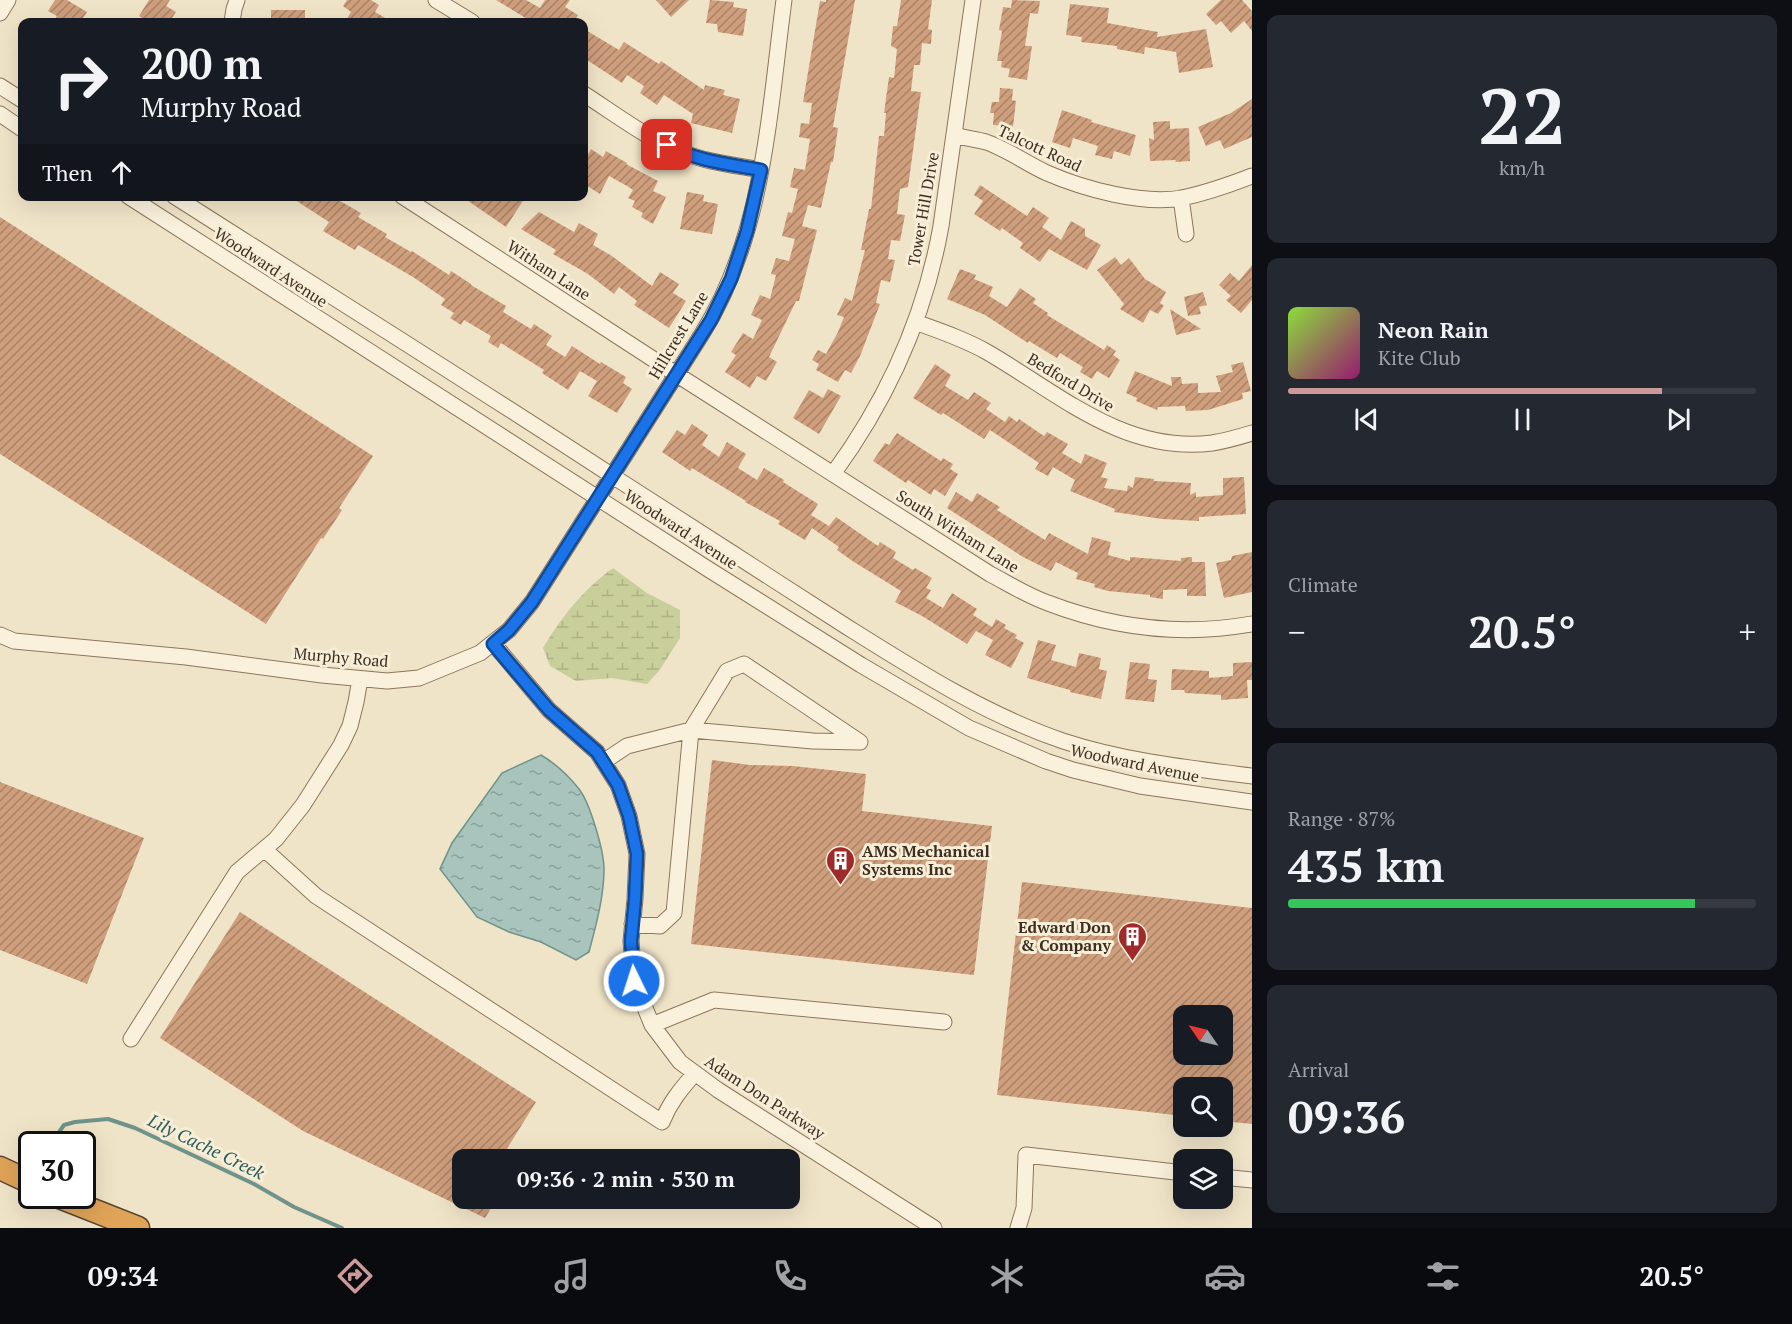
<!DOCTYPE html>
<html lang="en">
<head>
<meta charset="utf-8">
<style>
	body { margin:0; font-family:"PT Serif",serif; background:#242831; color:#f1f3f6; height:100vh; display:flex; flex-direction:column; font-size:22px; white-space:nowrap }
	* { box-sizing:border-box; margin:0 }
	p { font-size:20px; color:#9ea1a6 }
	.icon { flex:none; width:33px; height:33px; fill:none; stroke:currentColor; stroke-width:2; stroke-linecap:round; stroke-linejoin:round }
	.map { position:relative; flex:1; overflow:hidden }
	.sheet { display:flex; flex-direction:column; gap:15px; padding:15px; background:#0d0f14; width:540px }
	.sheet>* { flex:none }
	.banner { position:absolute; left:18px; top:18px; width:570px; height:183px; border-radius:12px; box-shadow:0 6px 24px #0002; background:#171b24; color:#f1f3f6; overflow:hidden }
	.needle { width:39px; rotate:304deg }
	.controls { position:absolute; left:1173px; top:1005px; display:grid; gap:12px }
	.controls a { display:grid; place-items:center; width:60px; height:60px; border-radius:12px; background:#171b24; box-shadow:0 6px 24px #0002; font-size:30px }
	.speed { position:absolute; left:18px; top:1131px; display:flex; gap:12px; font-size:30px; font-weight:700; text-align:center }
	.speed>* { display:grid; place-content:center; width:78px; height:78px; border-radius:50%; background:#171b24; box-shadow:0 6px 24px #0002; line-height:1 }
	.speed .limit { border:3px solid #111; border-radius:9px; background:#fff; color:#111 }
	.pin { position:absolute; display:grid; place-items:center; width:51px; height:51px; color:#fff; margin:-26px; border-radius:12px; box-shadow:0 3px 9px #0006 }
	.me { position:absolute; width:66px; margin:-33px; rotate:356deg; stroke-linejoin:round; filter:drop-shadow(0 0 4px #0008) }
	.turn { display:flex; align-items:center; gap:21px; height:126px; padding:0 24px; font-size:27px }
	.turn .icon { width:78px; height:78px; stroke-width:2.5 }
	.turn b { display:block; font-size:42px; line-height:51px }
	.then { display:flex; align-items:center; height:57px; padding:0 24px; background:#0003; gap:12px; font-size:22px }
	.big { font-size:45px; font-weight:700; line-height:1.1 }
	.sheet .card { flex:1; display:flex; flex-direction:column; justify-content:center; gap:9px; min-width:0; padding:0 21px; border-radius:12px; background:#242831 }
	.sheet .dial { align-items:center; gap:0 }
	.dial b { font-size:78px; line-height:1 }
	.song { display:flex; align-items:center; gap:18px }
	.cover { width:72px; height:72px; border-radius:9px; background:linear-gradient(135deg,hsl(90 70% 55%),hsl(320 70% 35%)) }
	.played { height:6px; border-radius:3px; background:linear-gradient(90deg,#cc999b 80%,#363941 80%) }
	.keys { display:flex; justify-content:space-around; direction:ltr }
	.heat { display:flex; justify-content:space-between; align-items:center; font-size:33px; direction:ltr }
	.charge { height:9px; border-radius:4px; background:linear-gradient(90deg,#34c759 87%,#363941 0) }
	.trip { position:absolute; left:452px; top:1149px; width:348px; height:60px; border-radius:12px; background:#171b24; box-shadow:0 6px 24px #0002; font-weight:700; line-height:60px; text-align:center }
	.tab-bar { display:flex; height:96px; justify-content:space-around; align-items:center; background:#090b0e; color:#9ea1a6 }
	.tab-bar .icon { width:42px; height:42px }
	.tab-bar .current { color:#cc999b }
	.tab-bar b { font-size:27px; color:#f1f3f6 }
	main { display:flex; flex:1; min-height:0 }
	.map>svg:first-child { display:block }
	.wetland { fill:url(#wetland-marsh) }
	.water { fill:url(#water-ripples); stroke:#6f938a; stroke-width:1.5 }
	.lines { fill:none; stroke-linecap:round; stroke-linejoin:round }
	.stream { stroke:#6f938a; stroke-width:4 }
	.building { fill:url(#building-hatch); fill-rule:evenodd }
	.minor-casing { stroke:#8d765c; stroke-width:17 }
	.highway-casing { stroke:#5b4430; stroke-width:25 }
	.minor { stroke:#faf1dc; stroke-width:15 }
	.highway { stroke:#e0a458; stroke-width:22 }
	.route-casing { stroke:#114b97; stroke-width:15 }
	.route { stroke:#1a73e8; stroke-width:10 }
	.labels { text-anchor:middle; stroke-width:6; stroke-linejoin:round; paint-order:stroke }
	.street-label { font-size:16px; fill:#3d2e20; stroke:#f7eed8 }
	.poi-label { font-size:16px; font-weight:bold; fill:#3d2e20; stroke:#f7eed8; text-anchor:start }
	.water-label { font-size:18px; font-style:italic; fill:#2f5d5a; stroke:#f7eed8 }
</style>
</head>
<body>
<main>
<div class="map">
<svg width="1252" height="1228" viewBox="0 0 1252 1228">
	<defs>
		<pattern id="wetland-marsh" width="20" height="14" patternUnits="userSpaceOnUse" patternTransform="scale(1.5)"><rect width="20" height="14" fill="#c9cf9b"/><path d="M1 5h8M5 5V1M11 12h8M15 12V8" fill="none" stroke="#aeb285"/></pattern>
		<pattern id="water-ripples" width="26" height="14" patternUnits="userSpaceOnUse" patternTransform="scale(1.5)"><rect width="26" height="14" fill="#a9c4bc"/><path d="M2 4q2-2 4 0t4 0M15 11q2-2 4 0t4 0" fill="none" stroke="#8ba098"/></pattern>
		<pattern id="building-hatch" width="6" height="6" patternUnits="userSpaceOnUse" patternTransform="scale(1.5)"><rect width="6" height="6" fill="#cf9f7d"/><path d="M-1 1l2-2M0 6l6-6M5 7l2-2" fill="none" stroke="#a98266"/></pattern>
	</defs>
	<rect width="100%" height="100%" fill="#f0e4c8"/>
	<path class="wetland" d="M613,568L647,593L680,610V638L659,671L647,684L612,678L576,681L550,666L543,648C563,615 582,591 613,568Z"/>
	<path class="water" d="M541,755C556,764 568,775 579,789C590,803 604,851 604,869C604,897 596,925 589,952L576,960L541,942L509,932L477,917L440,869L452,843L502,773Z"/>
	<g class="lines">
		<path class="stream" d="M57,1135L64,1125L75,1122L108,1119L135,1128L254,1184L294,1207L342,1228"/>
	</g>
	<path class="building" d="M55,0H67L87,12L80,22H53L57,16L48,11Z
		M149,0H170L166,6L176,12L169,22H149L139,16Z
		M347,0H371L379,5L375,12L392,22H345L351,12L343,6Z
		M496,0H526L540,8L545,0H570L565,7L578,15L573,22H532Z
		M656,0H689L671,17Z
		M710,0L734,2L733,7L747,9L743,36L718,32L717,24L706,23Z
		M826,0H855L833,127L838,128L833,162H831L821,208L808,205L802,226L817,230L799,301H796L769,357L777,362L766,381L757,376L750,388L725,372L736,355L731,352L743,333L753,339L762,320L751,315L760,295L770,299L776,275L771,274L776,258L789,261L795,239L782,236L788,212L792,213L798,189L790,187L794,168L805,170L810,139L799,137L801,123L809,124L812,103L803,102L820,1L826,2Z
		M901,0H932L928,29L932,30L931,44L922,43L920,65H914L911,91L921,92L908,187L900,189L897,214L905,215L900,241L891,240L888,259L895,260L890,282L881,280L876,303L880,304L860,356L851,373L845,370L838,382L816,370L819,364L812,360L818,350L826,354L838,332L844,317L837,315L845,298L852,301L865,250H861L869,209H871L879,136H884L886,113H884L889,77L894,78L897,49L891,46L893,26H897Z
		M1012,0L1040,1L1038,14L1030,13L1025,46H1032L1027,80L1008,77L1010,69L1001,67L1002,61H997L1002,31L999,30L1003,7L1011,8Z
		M1221,0H1242L1252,11V31L1244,21L1231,33L1221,21L1216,25L1206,14Z
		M1070,4L1109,8L1107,23L1158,32L1157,37L1206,29L1213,67L1179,73L1176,52L1145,47L1144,54L1117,49V46L1081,42L1082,37L1066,35Z
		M271,10H305V22H271Z
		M584,29L619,50L624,42L659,64L661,61L704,90L705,85L725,90L723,95L740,99L732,133L691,123L693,114L664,95L657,105L640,93L644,86L627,75L622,83L584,58Z
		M1000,88L1013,89L1012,100L1016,101L1013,127L993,125L994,113H990L992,102H999Z
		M1252,99V137L1224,149L1220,140L1206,146L1198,127L1231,113Z
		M1062,110L1092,120L1091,122L1136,135L1130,156L1114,151L1112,159L1095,155L1098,146L1073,138L1070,148L1052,142Z
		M1170,121V129L1189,128L1190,161L1175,162L1176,160L1150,161L1149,138L1154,140L1153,122Z
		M591,149L603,157L606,151L627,163L626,164L658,181L653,191L666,197L653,224L641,217L643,213L632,207L635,201L628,198L633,190L627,186L609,176L600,194L584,184V162Z
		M980,185L1027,216L1033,207L1049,218L1042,227L1061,240L1071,221L1085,229V236L1101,245L1087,270L1049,249L1040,262L1020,248L1023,243L1002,228L1000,231L974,214L983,201L974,195Z
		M687,192L704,195L703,201L718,204L712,234L680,229Z
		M289,196H331L361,213L358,217L387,234L385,237L411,252L412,251L449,275L451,271L471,284V285L506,306L503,312L531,329L534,324L552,336L546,345L565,357L572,346L600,364L601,362L626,377L623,383L632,389L617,413L588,396L597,381L580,371L568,390L542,373L544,370L501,343L498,348L488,342L491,336L464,320L461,325L450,318L454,313L441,305L445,299L413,277L358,245L355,250L323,231L329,222Z
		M461,196H526L506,227Z
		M539,212L574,232L579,223L598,234L593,245L612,256L652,286L660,272L679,284L673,293L686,301L669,328L634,305L637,301L619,287L614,294L588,274L553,254L556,250L521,229Z
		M0,217L373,456L339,508L342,510L323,539L321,538L266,624L0,454Z
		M1115,257L1121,265L1129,258L1145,279L1166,292L1160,303L1164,306L1158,314L1150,310L1143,323L1120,309L1124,304L1097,270Z
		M1252,265V300L1241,313L1226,300L1231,296L1219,285L1230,273L1239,281Z
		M960,269L976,275L974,279L993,287L989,296L1007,307L1020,288L1036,299L1033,303L1048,313L1047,315L1104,350L1107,345L1116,351L1113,355L1120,360L1109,378L1097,371L1092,379L1080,372L1083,367L1060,353L1057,358L1029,341L1028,343L985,315L947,299Z
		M1203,292L1207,305L1199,307L1201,314L1188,316L1184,297Z
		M1170,309L1201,329L1176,335Z
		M1243,362L1251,391L1242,393L1243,399L1208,410L1186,411L1185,406L1158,407L1157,410L1136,401L1137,398L1126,393L1135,371L1172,386L1171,377H1181L1182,384L1198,383V393L1221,392L1216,376L1233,372L1231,365Z
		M935,364L951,375L945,386L968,400L974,392L991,403L986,409L1005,422L1009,416L1017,422L1019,419L1044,436L1047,432L1068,444L1062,453L1081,464L1085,454L1107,463L1101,477L1108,479L1104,488L1127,491L1128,485L1133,488L1135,477L1154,479V481L1191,483L1190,495L1196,492V497L1223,495V478L1244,477L1246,514L1199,517V521L1162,519L1114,512L1115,509L1070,491L1075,480L1053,467L1048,476L1035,469L1039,463L990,430L984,439L943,413L941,415L913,398Z
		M828,389L841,396L819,434L793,418L809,390L823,398Z
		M692,424L708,435L702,445L719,457L727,442L746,454L738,468L757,480L764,468L784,480L783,482L818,504L811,515L829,526L836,517L878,546L880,542L896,552L893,558L913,570L915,568L932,578L926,588L931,590L926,598L943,608L952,593L977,609L973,615L992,627L996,619L1006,625L1004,628L1017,635L1015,638L1024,643L1011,668L985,655L993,640L976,631L967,644L922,616L895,602L901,591L854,562L837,550L839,547L812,528L805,540L778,524L780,521L745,502L746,501L692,468L690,471L662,452L677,430L685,435Z
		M897,433L941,461L943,458L953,464L950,469L958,474L945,496L934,489L931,495L908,480L906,483L873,461L885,443L889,445Z
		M956,492L972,502L977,493L1000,507L997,510L1045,540L1049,533L1088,554L1092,537L1111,542L1108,555L1130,561V557L1181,561V558L1192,557V562H1205L1206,596H1187V589L1163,590V599L1150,597V595L1108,591L1094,587L1095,584L1076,579L1078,573L1056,562L1051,571L1023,557L947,508Z
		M1252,552V592L1224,598L1216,563L1231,560L1232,556Z
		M1038,640L1056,645L1051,660L1076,667L1079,653L1101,658L1099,669L1107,671L1101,699L1070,692V690L1027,678Z
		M1130,662L1150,664L1148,679L1157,680L1154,702L1125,699Z
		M1252,662V680H1247L1248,698L1221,700V695L1185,693L1184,690H1171L1172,669L1209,671V678L1233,676V663Z
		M712,760L750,765L793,766L866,774L862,811L992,826L974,975L691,944Z
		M0,782L144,838L87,984L0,950Z
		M1022,882L1252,908V1124L1222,1121V1088H1184V1116L997,1095ZM1184,1016H1222V1054H1184Z
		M240,912L536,1102L500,1160H462V1198H497L485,1218L303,1131L160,1038Z"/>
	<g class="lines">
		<defs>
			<path id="minor" d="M436,0L472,22
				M0,13L8,0
				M232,22L234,9L237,0
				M0,86L22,100
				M584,94C612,112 648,139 679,151C705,162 734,165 761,170
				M0,114L22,129
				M954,135C964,138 975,139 986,142C1007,149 1027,164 1047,173C1084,189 1142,205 1182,198C1206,193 1229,185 1252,176
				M128,196L708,569L861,665L969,728L1046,761L1073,770L1140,786L1252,802
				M174,196C321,290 469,382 614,477C691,526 767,576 844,625C914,669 984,714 1063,741C1124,761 1188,768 1252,776
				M402,196L676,374L990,574C1009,584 1028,596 1048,603C1113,628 1183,636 1252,624
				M1181,198L1186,234
				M915,322C940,331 964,339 987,352C1058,393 1124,454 1212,443C1225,441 1239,437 1252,433
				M833,474C887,400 925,316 941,226L973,0
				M0,635L14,641L186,657L322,675L387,681L419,678L480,653L509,630L532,602L702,334C764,235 769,113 784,0
				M493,643L549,710L597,752L618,785L629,816L637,854L635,899L631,941L634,981L652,1025L680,1062L718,1090L934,1228
				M603,762L627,746L691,730L727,671L744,664L860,742L813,741L691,730L674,913L660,926L632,924
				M264,849L316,896L662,1122C670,1102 681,1089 695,1073
				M652,1025L714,1000L944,1022
				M131,1039L237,872L276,839L303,805L341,745L350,726L356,702L360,679
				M1222,1177L1252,1180
				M1018,1228L1024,1208L1026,1155L1184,1173"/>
			<path id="highway" d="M0,1168L32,1183
				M57,1196L138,1228"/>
		</defs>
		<use href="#minor" class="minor-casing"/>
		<use href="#highway" class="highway-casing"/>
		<use href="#minor" class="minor"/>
		<use href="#highway" class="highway"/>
	</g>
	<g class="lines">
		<defs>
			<path id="route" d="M634,981L631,941L635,899L637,854L629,816L618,785L597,752L549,710L493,644L509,630L532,602L711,320L731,279L747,231L761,170C729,164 696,161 667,145"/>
		</defs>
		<use href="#route" class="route-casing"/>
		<use href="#route" class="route"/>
	</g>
	<defs>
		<symbol id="building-pin" viewBox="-11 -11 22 30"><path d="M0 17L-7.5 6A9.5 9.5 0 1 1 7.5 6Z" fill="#9e2a2b" stroke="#f7eed8"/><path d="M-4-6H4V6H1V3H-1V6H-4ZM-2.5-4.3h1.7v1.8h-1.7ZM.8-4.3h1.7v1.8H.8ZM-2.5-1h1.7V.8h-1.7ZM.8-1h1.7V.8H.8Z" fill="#fff"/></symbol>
	</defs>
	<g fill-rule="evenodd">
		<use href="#building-pin" x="824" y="844" width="33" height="45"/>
		<use href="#building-pin" x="1116" y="920" width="33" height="45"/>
	</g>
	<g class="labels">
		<g class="street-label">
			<text transform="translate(1040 148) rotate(25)" y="6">Talcott Road</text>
			<text transform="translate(923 209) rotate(-80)" y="6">Tower Hill Drive</text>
			<text transform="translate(271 267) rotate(33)" y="6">Woodward Avenue</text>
			<text transform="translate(549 270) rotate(33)" y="6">Witham Lane</text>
			<text transform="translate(678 335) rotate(-59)" y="6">Hillcrest Lane</text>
			<text transform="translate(1071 382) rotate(31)" y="6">Bedford Drive</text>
			<text transform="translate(681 529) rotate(33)" y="6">Woodward Avenue</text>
			<text transform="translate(958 531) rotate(32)" y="6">South Witham Lane</text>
			<text transform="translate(341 657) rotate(5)" y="6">Murphy Road</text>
			<text transform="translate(1135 763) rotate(12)" y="6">Woodward Avenue</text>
			<text transform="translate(765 1097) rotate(33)" y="6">Adam Don Parkway</text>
		</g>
		<g class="poi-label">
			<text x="862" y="857">AMS Mechanical<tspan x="862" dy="18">Systems Inc</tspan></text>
			<text x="1111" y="933" text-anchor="end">Edward Don<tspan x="1111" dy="18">&amp; Company</tspan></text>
		</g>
		<g class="water-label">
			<text transform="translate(206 1147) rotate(26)" y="6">Lily Cache Creek</text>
		</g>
	</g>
</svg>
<div class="controls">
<a><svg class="needle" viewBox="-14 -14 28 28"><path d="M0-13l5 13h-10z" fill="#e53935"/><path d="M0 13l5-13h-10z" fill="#9ea1a6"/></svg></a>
<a><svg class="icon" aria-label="search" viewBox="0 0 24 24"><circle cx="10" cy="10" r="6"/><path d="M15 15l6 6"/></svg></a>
<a><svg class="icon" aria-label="layers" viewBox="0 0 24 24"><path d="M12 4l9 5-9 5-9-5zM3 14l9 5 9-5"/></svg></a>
</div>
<div class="speed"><div class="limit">30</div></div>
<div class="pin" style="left:667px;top:145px;background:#d93025"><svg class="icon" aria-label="arrive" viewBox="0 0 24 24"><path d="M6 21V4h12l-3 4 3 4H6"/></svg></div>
<svg class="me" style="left:634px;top:981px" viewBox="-20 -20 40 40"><circle r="17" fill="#1a73e8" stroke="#fff" stroke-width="3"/><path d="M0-11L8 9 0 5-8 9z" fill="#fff"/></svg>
<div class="trip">09:36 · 2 min · 530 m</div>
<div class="banner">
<div class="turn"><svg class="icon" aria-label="right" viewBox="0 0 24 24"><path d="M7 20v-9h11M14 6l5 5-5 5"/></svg><div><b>200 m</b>Murphy Road</div></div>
<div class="then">Then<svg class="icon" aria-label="ahead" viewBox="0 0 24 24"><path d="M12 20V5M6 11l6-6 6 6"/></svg></div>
</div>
</div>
<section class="sheet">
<div class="card dial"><b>22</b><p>km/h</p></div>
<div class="card">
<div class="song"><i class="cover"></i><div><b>Neon Rain</b><p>Kite Club</p></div></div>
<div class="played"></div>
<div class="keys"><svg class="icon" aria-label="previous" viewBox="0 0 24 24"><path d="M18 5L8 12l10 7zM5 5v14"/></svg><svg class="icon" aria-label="pause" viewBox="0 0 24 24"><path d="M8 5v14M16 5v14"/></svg><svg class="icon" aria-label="next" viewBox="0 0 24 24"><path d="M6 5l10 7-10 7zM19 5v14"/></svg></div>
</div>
<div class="card"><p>Climate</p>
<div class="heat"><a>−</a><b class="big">20.5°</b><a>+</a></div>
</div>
<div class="card"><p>Range · 87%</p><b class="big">435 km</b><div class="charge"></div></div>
<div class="card"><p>Arrival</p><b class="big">09:36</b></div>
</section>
</main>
<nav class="tab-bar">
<b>09:34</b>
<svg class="icon current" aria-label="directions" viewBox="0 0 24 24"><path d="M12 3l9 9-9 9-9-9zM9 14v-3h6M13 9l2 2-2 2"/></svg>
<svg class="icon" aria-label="music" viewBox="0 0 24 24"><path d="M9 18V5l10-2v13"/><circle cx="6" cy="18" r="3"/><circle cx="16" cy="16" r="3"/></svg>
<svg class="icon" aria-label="phone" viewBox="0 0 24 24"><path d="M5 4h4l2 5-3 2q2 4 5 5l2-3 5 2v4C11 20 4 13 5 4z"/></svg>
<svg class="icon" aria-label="climate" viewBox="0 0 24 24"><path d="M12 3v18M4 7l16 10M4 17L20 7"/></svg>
<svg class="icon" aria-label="car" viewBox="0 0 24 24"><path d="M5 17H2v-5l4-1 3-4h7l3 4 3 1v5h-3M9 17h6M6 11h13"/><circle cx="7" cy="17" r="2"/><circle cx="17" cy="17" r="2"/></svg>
<svg class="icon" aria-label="filters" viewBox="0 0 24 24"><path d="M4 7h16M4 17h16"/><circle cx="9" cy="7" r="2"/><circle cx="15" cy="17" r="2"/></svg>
<b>20.5°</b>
</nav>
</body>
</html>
